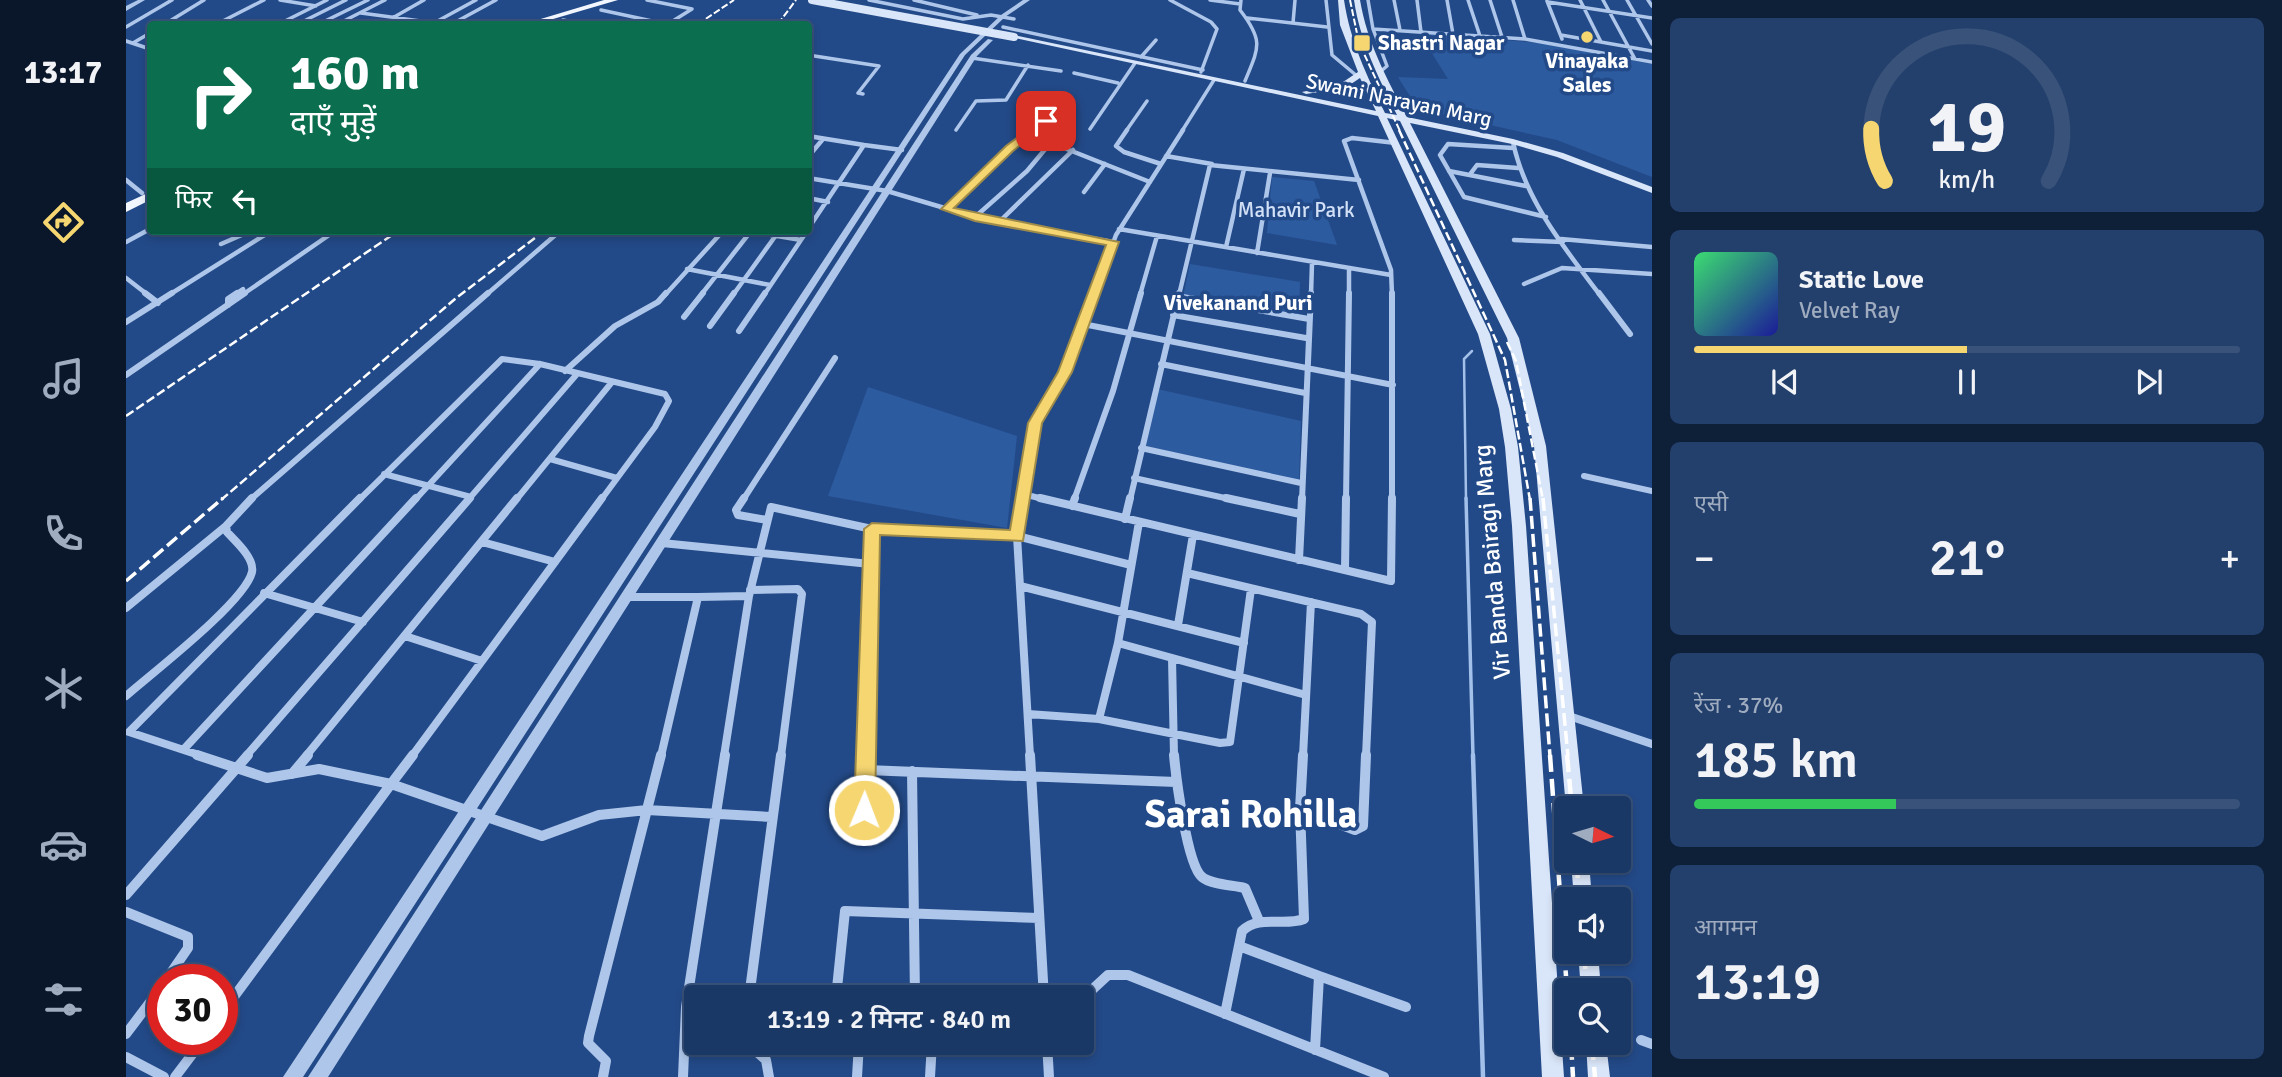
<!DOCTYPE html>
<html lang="hi">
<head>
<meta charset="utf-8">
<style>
	body { margin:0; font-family:Signika,"Noto Sans Devanagari",sans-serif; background:#233f6c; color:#f1f3f6; height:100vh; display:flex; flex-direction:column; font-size:26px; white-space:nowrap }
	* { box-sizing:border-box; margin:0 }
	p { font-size:23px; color:#9facbf }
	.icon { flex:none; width:38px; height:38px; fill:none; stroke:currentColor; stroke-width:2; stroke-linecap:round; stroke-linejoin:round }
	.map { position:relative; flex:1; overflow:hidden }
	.panel { display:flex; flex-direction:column; gap:18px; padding:18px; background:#0e1f38; width:630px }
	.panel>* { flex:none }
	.banner { position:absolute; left:21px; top:21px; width:665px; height:214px; border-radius:7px; box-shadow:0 4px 10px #0003,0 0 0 2px #38527a; background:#0b6e4f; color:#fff; overflow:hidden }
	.needle { width:46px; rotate:95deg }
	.controls { position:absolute; left:1428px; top:796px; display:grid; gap:14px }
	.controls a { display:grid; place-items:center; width:77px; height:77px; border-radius:7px; background:#1a3866; box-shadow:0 4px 10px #0003,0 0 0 2px #38527a; font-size:35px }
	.speed { position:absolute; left:21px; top:964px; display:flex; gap:14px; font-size:35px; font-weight:700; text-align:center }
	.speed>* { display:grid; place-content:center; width:91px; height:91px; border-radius:50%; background:#1a3866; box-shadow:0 4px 10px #0003,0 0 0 2px #38527a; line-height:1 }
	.speed .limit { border:10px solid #d22; background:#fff; color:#111 }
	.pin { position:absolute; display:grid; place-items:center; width:60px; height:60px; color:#fff; margin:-30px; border-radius:14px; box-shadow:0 4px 10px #0006 }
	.me { position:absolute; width:77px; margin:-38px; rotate:1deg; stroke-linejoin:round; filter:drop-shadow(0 0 5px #0008) }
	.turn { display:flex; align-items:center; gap:24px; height:147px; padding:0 28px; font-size:32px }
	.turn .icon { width:91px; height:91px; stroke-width:2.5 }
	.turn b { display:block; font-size:49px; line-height:60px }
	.then { display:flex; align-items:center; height:66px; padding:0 28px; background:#0003; gap:14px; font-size:26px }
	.big { font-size:52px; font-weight:600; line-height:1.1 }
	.panel .tile { flex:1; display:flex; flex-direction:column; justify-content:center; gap:10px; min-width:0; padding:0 24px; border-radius:10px; background:#233f6c }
	.panel .dial { align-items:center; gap:0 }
	.dial svg { height:182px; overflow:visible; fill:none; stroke:#38527a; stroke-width:7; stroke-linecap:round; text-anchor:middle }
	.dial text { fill:#f1f3f6; stroke:none }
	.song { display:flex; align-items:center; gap:21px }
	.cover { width:84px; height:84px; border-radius:10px; background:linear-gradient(135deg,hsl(140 70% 55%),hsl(240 70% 35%)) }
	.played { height:7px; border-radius:4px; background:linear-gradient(90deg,#f5d671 50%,#38527a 50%) }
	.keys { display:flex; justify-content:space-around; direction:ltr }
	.heat { display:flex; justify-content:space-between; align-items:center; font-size:38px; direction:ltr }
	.charge { height:10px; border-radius:5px; background:linear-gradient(90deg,#34c759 37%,#38527a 0) }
	.trip { position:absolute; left:558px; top:985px; width:410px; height:70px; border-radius:7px; background:#1a3866; box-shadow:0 4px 10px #0003,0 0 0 2px #38527a; font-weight:600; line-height:70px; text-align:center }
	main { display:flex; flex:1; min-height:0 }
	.tabs { display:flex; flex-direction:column; width:126px; justify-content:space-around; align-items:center; background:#0a1629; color:#9facbf }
	.tabs .icon { width:49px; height:49px }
	.tabs .active { color:#f5d671 }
	.tabs b { font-size:32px; color:#f1f3f6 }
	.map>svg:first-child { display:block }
	.green { fill:#2d5ba0 }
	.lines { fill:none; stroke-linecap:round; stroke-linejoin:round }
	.stream-far2 { stroke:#a2c0ea; stroke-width:2.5 }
	.stream-far1 { stroke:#a2c0ea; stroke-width:3.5 }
	.stream { stroke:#a2c0ea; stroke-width:4.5 }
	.minor-far4 { stroke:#aec6ea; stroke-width:3.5 }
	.minor-far3 { stroke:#aec6ea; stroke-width:4.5 }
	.minor-far2 { stroke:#aec6ea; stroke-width:6 }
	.minor-far1 { stroke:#aec6ea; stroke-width:8 }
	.minor { stroke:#aec6ea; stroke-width:10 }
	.tertiary { fill:#aec6ea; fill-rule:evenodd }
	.secondary { fill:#d9e5f8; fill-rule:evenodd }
	.primary { fill:#f2f6fe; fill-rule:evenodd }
	.rail-far3 { stroke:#fff; stroke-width:2; stroke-dasharray:7 2.5; stroke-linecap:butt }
	.rail-far2 { stroke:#fff; stroke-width:2.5; stroke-dasharray:9 3.5; stroke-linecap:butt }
	.rail-far1 { stroke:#fff; stroke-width:3.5; stroke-dasharray:13 5; stroke-linecap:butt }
	.rail { stroke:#fff; stroke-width:4.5; stroke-dasharray:17 7; stroke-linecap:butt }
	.secondary-bridge { stroke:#d9e5f8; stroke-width:8 }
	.route { fill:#f5d671; stroke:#9f8b49; stroke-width:2 }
	.poi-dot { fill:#f5d671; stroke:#234a88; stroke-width:2.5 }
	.labels { text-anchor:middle; stroke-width:7; stroke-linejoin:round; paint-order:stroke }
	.far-poi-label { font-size:21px; font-weight:bold; fill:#fff; stroke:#234a88; text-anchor:start }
	.far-street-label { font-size:21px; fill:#fff; stroke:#234a88 }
	.far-park-label { font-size:21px; fill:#d3e1f7; stroke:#234a88 }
	.far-neighbourhood-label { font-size:21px; font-weight:bold; fill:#fff; stroke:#234a88 }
	.street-label { font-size:24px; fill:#fff; stroke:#234a88 }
	.near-district-label { font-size:38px; font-weight:bold; fill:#fff; stroke:#234a88 }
</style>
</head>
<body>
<main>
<nav class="tabs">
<b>13:17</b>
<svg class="icon active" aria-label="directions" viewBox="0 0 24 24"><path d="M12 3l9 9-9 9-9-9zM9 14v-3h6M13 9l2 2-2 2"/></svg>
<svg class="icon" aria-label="music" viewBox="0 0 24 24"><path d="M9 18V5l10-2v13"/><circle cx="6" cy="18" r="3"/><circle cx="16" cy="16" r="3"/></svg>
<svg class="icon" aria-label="phone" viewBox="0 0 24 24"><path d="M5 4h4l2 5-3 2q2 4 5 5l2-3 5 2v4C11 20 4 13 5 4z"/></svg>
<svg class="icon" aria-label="climate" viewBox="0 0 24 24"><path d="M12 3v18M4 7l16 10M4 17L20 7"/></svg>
<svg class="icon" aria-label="car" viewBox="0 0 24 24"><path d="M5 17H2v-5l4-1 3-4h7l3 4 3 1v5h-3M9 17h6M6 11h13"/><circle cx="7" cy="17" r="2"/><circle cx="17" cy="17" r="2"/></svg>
<svg class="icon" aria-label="filters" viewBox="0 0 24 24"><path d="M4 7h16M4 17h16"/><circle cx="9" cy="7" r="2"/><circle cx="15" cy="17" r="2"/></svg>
</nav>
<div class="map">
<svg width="1526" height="1077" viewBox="0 0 1526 1077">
	<rect width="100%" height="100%" fill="#234a88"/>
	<path class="green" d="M1294,34L1416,43L1526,64V177L1431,140L1292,109L1272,77L1322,79Z
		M1146,177L1188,181L1211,245L1141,233Z
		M1064,264L1174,282L1173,316L1057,297Z
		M742,387L891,436L881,528L702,496Z
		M1031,389L1175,421L1173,480L1020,446Z"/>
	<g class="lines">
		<path class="stream-far2" d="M1340,500L1338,359L1346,351"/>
		<path class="stream-far1" d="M1340,498L1347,756"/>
		<path class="stream" d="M1347,755L1357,1077"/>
		<path class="minor-far4" d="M154,0L190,6
			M521,0L566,9L542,24
			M743,0L837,19L865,15L888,19
			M788,0L851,15
			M1044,0L1085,22L1091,29L1075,72
			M1084,0L1114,4
			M1115,0L1114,10C1138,41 1133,47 1119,81
			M1200,0L1206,55L1231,76
			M1242,0L1247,29L1261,66L1254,72
			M1268,0L1274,30
			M1291,0L1295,32
			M1321,0L1327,34
			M1342,0L1354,36
			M1364,0L1376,37
			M1387,0L1399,39
			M1454,0L1475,42
			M1477,0L1509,59
			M1501,0L1526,44
			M1522,0L1526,6
			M1421,1L1436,39
			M1422,2L1526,18
			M475,10L540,24
			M235,13L317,24
			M1121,18L1201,27
			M437,20L457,24
			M308,23L350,0
			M1167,23L1169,0
			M39,24L78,0
			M91,24L138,0
			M153,24L201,0
			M172,24L220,0
			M193,24L242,0
			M212,24L259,0
			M256,24L298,0
			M326,24L370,0
			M0,27L46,0
			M877,27L1077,70
			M1247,29L1399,39L1526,62
			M1435,35L1526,51
			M7,43L24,33
			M682,55L753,66L732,93L737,94
			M1015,57L1030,40
			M846,58L935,71
			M948,73L992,83
			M964,129L1009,63
			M830,130L850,101L880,100L902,65
			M905,131L929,113
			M1000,131L1021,101
			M1056,131L1088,80"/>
		<path class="minor-far3" d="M1001,130L990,146L998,152L1035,164
			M682,136L738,145
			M1387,142C1399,200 1439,249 1474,295
			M1387,148L1322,144L1314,155L1338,197L1420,217
			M1040,156L1086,164
			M682,157L697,139
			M1323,171L1400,186
			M1345,173L1351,165L1392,168
			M682,178L761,191L849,217L987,242
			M0,180L16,193
			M958,192L979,164
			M682,198L702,202
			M820,209L883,148L907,130
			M849,217L901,171L921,147L928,144L1024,182
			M873,222L947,150
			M682,229L738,145L776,150
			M993,229L1265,275
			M621,231L675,240
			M1435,239L1526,247
			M1388,240L1437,242
			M0,242L24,229
			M95,244L125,231
			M1100,247L1118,169
			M1131,253L1144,173
			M561,269L644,285
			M0,278L22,295
			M1398,284L1436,268L1526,274
			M43,295L145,231
			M108,295L117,289
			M116,295L209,231
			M360,295L434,231
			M539,295L597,231
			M575,295L625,231
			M607,295L653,231
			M638,295L681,231
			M968,295L990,235L1057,130
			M1014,295L1031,236
			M1053,295L1084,165L1233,180
			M1185,295L1186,263
			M1223,295V269
			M1266,295L1265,270L1218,141L1226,138L1270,143"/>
		<path class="minor-far2" d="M19,293L32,303
			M1266,293V500
			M1473,293L1504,334
			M1051,296L1183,319
			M102,305V299L111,293
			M1047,315L1180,338
			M558,317L577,293
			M0,322L46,293
			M957,324L1267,385
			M584,326L608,293
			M613,331L639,293
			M1035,364L1179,393
			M439,371L489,326L532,302L540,293
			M0,375L119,293
			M1015,448L1175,483
			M424,459L491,478
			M258,474L345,497
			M1458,476L1526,491
			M1008,478L1108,500
			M897,494L921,500
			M124,500L362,293
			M233,500L376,359L414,364L539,394L543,401L529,427L475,500
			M289,500L414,364
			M342,500L451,374
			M390,500L486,382
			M617,500L709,358
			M896,500L907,430L939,372L968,293
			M948,500L987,391L1015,293
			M1004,500L1053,293
			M1176,500L1185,293
			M1220,500L1223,293"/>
		<path class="minor-far1" d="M618,498L610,510L612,515L641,520
			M897,498L891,536L904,756
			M914,498L1265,581L1266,498
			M1100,498L1174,514
			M946,506L949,498
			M999,519L1004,498
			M1013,522L992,643L973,719L1094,743L1104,742L1125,589
			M356,542L429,562
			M536,543L744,564
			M1173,560L1176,498
			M1219,570L1220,498
			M1061,573L1235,614L1246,622L1240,756
			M894,586L1118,643
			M624,590L672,589L676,594L655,756
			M138,593L237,622
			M501,597H572L535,756
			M572,597L623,596
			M0,608L100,526
			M1052,625L1067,535
			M279,636L356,661
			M992,643L1180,695
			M1046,658L1048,756
			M0,696C26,673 119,602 126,572C129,558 109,541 101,532L100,526L126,498
			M902,714L973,719
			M1440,715L1526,744
			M58,749L290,498
			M76,756L3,732L234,498
			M120,756L344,498
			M180,756L391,498
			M286,756L476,498
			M598,756L623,596L645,507L746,529L891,536L1005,565
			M740,756L746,529
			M1177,756L1185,602"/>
		<path class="minor" d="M71,755L141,778L193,769L265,784
			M904,755L918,998
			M1048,755C1050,777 1061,865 1076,877C1086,885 1107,885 1119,888L1133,921
			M740,770L1050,782
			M786,771L789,998
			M166,774L182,755
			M265,784L416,836L473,815L521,810L645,817
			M265,784L287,755
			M1174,809L1229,830L1237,826L1240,755
			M738,830L740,755
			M0,895L122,755
			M0,912L62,937V948L40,980
			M1113,946L1193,976
			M623,998L655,755
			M710,998L719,911L913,918
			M956,999L982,975H1002L1258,1077
			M96,1013L265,784
			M1099,1014L1116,931C1134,914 1157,927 1178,919L1174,809L1177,755
			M0,1034L37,985
			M1515,1040L1526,1044
			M621,1043L640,1060L643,1077
			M921,1043L923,1077
			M1189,1050L1193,976L1280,1007
			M0,1057L38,1077
			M49,1077L77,1040
			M477,1077L480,1061L462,1043L463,1036L535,755
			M557,1077L560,1007L599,755
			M731,1077L733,1043
			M804,1077L806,1043"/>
		<path class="tertiary" d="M12,0H19L0,11V6Z
			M897,0H904L879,17L839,55L177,1077H157L834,54L875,15Z
			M0,39L24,47V51L0,43Z
			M862,39L867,40L851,56L202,1077H182L845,55Z"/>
		<path class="secondary" d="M1212,0H1218C1224,41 1241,76 1259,113L1271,115C1253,78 1234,42 1228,0H1234C1241,42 1261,79 1281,117L1387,139L1437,153L1526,187V193L1431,157L1386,144L1284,123L1393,338L1420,446L1458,808H1440L1408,446L1381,338L1274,121L1261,118L1364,334L1385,409L1392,447L1400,526L1438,1077H1416L1386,526L1379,447L1373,409L1352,334L1252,116L884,37L888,35L1250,111L1234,78L1219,88L1180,94L1176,92L1214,84L1232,72L1214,25Z
			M1445,861H1463L1466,900H1448Z
			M1452,952H1472L1475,990H1455Z
			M1460,1043H1480L1484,1077H1462Z"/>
		<path class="primary" d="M478,0H492L410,24H398Z
			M24,192V200L0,212V203Z"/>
		<path class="rail-far3" d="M1224,0L1233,43L1274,131
			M572,24L608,0
			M652,24L670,0"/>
		<path class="rail-far2" d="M1273,130L1379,360L1404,500
			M1381,342L1390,361L1417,500
			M0,416L272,231
			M95,500L329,299L418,231"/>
		<path class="rail-far1" d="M1404,498L1424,756
			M1417,498L1442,756
			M0,581L97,498"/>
		<path class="rail" d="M1424,755L1441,990
			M1441,755L1446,808
			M1450,861L1454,900
			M1458,952L1461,990
			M1445,1043L1447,1077
			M1466,1043L1469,1077"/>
		<path class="secondary-bridge" d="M686,0L888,37"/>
	</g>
	<path class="route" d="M916,119L924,121L887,151L828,208L993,242L946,372L916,423L897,541L754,535L749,810L746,817L738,820L731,817L728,810L738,529L746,523L884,530L902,423L932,372L980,245L849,221L815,209L880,146Z"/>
	<g class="poi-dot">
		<circle cx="1461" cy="37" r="7"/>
		<rect x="1227" y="34" width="18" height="18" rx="3.5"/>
	</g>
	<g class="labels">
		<g class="far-poi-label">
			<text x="1252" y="50">Shastri Nagar</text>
			<text x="1461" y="68" text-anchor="middle">Vinayaka<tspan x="1461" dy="24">Sales</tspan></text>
		</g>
		<g class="far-street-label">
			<text transform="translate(1273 100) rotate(12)" y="7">Swami Narayan Marg</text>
		</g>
		<g class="far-park-label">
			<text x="1170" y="217">Mahavir Park</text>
		</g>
		<g class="far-neighbourhood-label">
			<text x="1112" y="310">Vivekanand Puri</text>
		</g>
		<g class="street-label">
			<text transform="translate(1366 562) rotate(-95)" y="8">Vir Banda Bairagi Marg</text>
		</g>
		<g class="near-district-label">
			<text x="1125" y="827">Sarai Rohilla</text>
		</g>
	</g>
</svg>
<div class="controls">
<a><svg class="needle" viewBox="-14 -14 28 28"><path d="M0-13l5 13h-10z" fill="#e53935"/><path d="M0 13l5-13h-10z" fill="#9facbf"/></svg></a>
<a><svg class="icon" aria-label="sound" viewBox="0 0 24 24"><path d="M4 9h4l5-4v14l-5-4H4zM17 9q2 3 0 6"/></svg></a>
<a><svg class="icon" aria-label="search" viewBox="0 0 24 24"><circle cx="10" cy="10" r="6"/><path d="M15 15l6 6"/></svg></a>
</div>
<div class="speed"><div class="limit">30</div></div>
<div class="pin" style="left:920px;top:121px;background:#d93025"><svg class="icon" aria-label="arrive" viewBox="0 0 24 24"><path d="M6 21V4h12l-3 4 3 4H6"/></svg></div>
<svg class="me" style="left:738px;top:810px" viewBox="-20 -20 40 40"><circle r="17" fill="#f5d671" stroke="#fff" stroke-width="3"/><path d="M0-11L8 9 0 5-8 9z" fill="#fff"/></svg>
<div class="trip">13:19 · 2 मिनट · 840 m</div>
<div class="banner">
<div class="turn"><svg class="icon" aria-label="right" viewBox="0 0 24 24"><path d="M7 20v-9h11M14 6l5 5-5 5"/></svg><div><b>160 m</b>दाएँ मुड़ें</div></div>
<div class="then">फिर<svg class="icon" aria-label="left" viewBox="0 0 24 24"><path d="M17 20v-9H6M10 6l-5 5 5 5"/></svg></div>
</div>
</div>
<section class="panel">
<div class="tile dial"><svg viewBox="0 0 100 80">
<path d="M14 69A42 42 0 1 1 86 69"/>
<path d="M14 69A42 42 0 0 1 8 46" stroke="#f5d671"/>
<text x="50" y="56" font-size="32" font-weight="700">19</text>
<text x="50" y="72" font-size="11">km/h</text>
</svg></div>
<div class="tile">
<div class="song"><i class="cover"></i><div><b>Static Love</b><p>Velvet Ray</p></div></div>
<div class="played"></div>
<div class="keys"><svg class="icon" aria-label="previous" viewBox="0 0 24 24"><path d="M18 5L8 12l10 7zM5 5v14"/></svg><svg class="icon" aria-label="pause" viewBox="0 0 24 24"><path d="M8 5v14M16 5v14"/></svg><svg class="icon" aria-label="next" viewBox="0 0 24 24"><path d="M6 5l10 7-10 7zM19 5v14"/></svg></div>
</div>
<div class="tile"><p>एसी</p>
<div class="heat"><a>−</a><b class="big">21°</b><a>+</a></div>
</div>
<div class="tile"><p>रेंज · 37%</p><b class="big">185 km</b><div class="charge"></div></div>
<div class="tile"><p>आगमन</p><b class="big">13:19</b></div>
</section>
</main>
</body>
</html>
